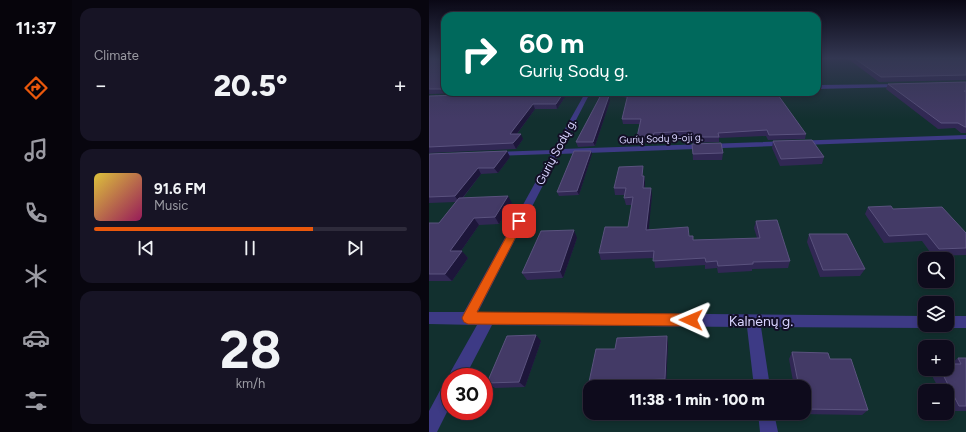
<!DOCTYPE html>
<html lang="en">
<head>
<meta charset="utf-8">
<style>
	body { margin:0; font-family:Figtree,sans-serif; background:#171425; color:#f1f3f6; height:100vh; display:flex; flex-direction:column; font-size:15px; white-space:nowrap }
	* { box-sizing:border-box; margin:0 }
	p { font-size:13px; color:#9b9ba3 }
	.icon { flex:none; width:22px; height:22px; fill:none; stroke:currentColor; stroke-width:2; stroke-linecap:round; stroke-linejoin:round }
	.map { position:relative; flex:1; overflow:hidden }
	.panel { display:flex; flex-direction:column; gap:8px; padding:8px; background:#08060f; width:357px }
	.panel>* { flex:none }
	.hud { position:absolute; left:12px; top:12px; width:380px; height:84px; border-radius:12px; box-shadow:0 2px 6px #0003,0 0 0 1px #2e2b3b; background:#00695c; color:#fff; overflow:hidden }
	.controls { position:absolute; left:489px; top:252px; display:grid; gap:8px }
	.controls a { display:grid; place-items:center; width:36px; height:36px; border-radius:8px; background:#0e0b1c; box-shadow:0 2px 6px #0003,0 0 0 1px #2e2b3b; font-size:20px }
	.speed { position:absolute; left:12px; top:368px; display:flex; gap:8px; font-size:20px; font-weight:700; text-align:center }
	.speed>* { display:grid; place-content:center; width:52px; height:52px; border-radius:50%; background:#0e0b1c; box-shadow:0 2px 6px #0003,0 0 0 1px #2e2b3b; line-height:1 }
	.speed .limit { border:6px solid #d22; background:#fff; color:#111 }
	.pin { position:absolute; display:grid; place-items:center; width:34px; height:34px; color:#fff; margin:-17px; border-radius:8px; box-shadow:0 2px 6px #0006 }
	.me { position:absolute; width:44px; margin:-22px; rotate:271deg; stroke-linejoin:round; filter:drop-shadow(0 0 3px #0008) }
	.turn { display:flex; align-items:center; gap:14px; height:84px; padding:0 12px; font-size:18px }
	.turn .icon { width:52px; height:52px; stroke-width:2.5 }
	.turn b { display:block; font-size:28px; line-height:34px }
	.big { font-size:30px; font-weight:800; line-height:1.1 }
	.panel .tile { flex:1; display:flex; flex-direction:column; justify-content:center; gap:6px; min-width:0; padding:0 14px; border-radius:12px; background:#171425 }
	.panel .dial { align-items:center; gap:0 }
	.dial b { font-size:52px; line-height:1 }
	.song { display:flex; align-items:center; gap:12px }
	.cover { width:48px; height:48px; border-radius:6px; background:linear-gradient(135deg,hsl(50 70% 55%),hsl(330 70% 35%)) }
	.played { height:4px; border-radius:2px; background:linear-gradient(90deg,#ea580c 70%,#2e2b3b 70%) }
	.keys { display:flex; justify-content:space-around; direction:ltr }
	.heat { display:flex; justify-content:space-between; align-items:center; font-size:22px; direction:ltr }
	.trip { position:absolute; left:154px; top:380px; width:228px; height:40px; border-radius:12px; background:#0e0b1c; box-shadow:0 2px 6px #0003,0 0 0 1px #2e2b3b; font-weight:800; line-height:40px; text-align:center }
	main { display:flex; flex:1; min-height:0 }
	.dock { display:flex; flex-direction:column; width:72px; justify-content:space-around; align-items:center; background:#06040b; color:#9b9ba3 }
	.dock .icon { width:28px; height:28px }
	.dock .current { color:#ea580c }
	.dock b { font-size:18px; color:#f1f3f6 }
	.map>svg:first-child { display:block }
	.green { fill:#12302f; fill-rule:evenodd }
	.lines { fill:none; stroke-linecap:round; stroke-linejoin:round }
	.minor { fill:#3d3a85; fill-rule:evenodd }
	.wall { fill:#312854 }
	.shaded-wall { fill:#1d163a }
	.building { fill:#433a66; stroke:#5a527e }
	.route { fill:#ea580c; stroke:#983908 }
	.labels { text-anchor:middle; stroke-width:4; stroke-linejoin:round; paint-order:stroke }
	.far-street-label { font-size:10px; fill:#d9d4ff; stroke:#130f26 }
	.street-label { font-size:12px; fill:#d9d4ff; stroke:#130f26 }
	.near-street-label { font-size:14px; fill:#d9d4ff; stroke:#130f26 }
</style>
</head>
<body>
<main>
<nav class="dock">
<b>11:37</b>
<svg class="icon current" aria-label="directions" viewBox="0 0 24 24"><path d="M12 3l9 9-9 9-9-9zM9 14v-3h6M13 9l2 2-2 2"/></svg>
<svg class="icon" aria-label="music" viewBox="0 0 24 24"><path d="M9 18V5l10-2v13"/><circle cx="6" cy="18" r="3"/><circle cx="16" cy="16" r="3"/></svg>
<svg class="icon" aria-label="phone" viewBox="0 0 24 24"><path d="M5 4h4l2 5-3 2q2 4 5 5l2-3 5 2v4C11 20 4 13 5 4z"/></svg>
<svg class="icon" aria-label="climate" viewBox="0 0 24 24"><path d="M12 3v18M4 7l16 10M4 17L20 7"/></svg>
<svg class="icon" aria-label="car" viewBox="0 0 24 24"><path d="M5 17H2v-5l4-1 3-4h7l3 4 3 1v5h-3M9 17h6M6 11h13"/><circle cx="7" cy="17" r="2"/><circle cx="17" cy="17" r="2"/></svg>
<svg class="icon" aria-label="filters" viewBox="0 0 24 24"><path d="M4 7h16M4 17h16"/><circle cx="9" cy="7" r="2"/><circle cx="15" cy="17" r="2"/></svg>
</nav>
<section class="panel">
<div class="tile"><p>Climate</p>
<div class="heat"><a>−</a><b class="big">20.5°</b><a>+</a></div>
</div>
<div class="tile">
<div class="song"><i class="cover"></i><div><b>91.6 FM</b><p>Music</p></div></div>
<div class="played"></div>
<div class="keys"><svg class="icon" aria-label="previous" viewBox="0 0 24 24"><path d="M18 5L8 12l10 7zM5 5v14"/></svg><svg class="icon" aria-label="pause" viewBox="0 0 24 24"><path d="M8 5v14M16 5v14"/></svg><svg class="icon" aria-label="next" viewBox="0 0 24 24"><path d="M6 5l10 7-10 7zM19 5v14"/></svg></div>
</div>
<div class="tile dial"><b>28</b><p>km/h</p></div>
</section>
<div class="map">
<svg width="537" height="432" viewBox="0 0 537 432">
	<rect width="100%" height="100%" fill="#130f26"/>
	<path class="green" d="M0,58H16V92H388V58H537V432H0ZM496,259H518V281H496ZM496,303H518V325H496ZM496,347H518V369H496ZM21,377H55V411H21ZM161,387H375V413H161ZM496,391H518V413H496Z"/>
	<g class="lines">
		<path class="minor" d="M473,84V86L471,87L388,89V85Z
			M123,92H212L209,94L160,95L132,149L537,135V139L130,154L49,312L496,316V325H502L501,327L496,328L332,327L341,387H325L318,327L63,325L36,377H21V379L20,377L22,371L48,325L0,324V312H35L122,154L67,156H64V152L124,150L155,95H121V93Z
			M518,316H537V328H518L513,327L512,325H518Z
			M21,381V406L8,432H0V411L15,383Z
			M329,413H345L349,432H331Z"/>
	</g>
	<path class="wall" d="M0,58H16V92H79L0,94Z
		M418,58H537V80L450,82Z
		M537,82V133H532L526,128L509,129L457,89L459,84Z
		M190,92H359L351,98L377,134L376,139L339,140L337,136L290,138V142L263,143V136L225,138V143H209L208,137L211,124H194L193,119L198,98L191,96Z
		M0,96L136,97L128,109H106L88,134L94,139L87,149L0,153Z
		M181,101L166,146L149,147L147,142Z
		M344,141L395,157L393,164L351,166L343,148Z
		M263,144L294,153L293,160H264Z
		M78,151L81,157L69,173L52,174L34,198L83,203L70,224L50,225L32,251L39,258L23,281H0V223H10L27,202L0,203V154Z
		M163,154L150,195L130,196L128,192Z
		M214,166V176H215L216,183V188L223,195L219,229L260,236L264,240L328,238L325,228L327,221L361,261L359,268L323,269V271L289,273L288,268L276,269V265L226,268L225,258L172,260L170,253L199,227L203,205H197L195,198L196,195H186L185,188Z
		M439,207L464,209L537,233V255L504,256L493,241L455,243L436,214Z
		M380,234L436,269L431,276L391,277L378,242Z
		M148,238L134,278L98,280L93,273Z
		M112,341L96,387L66,388L58,383Z
		M239,343L237,385L163,387L160,382L186,349Z
		M363,352L401,359L439,410L433,415L370,414V413H375V387H365L360,359Z
		M529,358H537V411H521L518,405V391H511L500,370L501,369H518L521,364Z
		M275,413V420L255,419V417Z"/>
	<path class="shaded-wall" d="M135,92L136,97L128,109L127,104Z
		M354,92H359L349,100V95Z
		M180,96L181,101L166,146L164,142Z
		M104,104L106,109L84,139L81,134Z
		M92,134L94,139L87,149L84,143Z
		M78,151L81,157L69,173L65,168Z
		M162,151L163,154L150,195L148,191Z
		M214,166V183L213,176Z
		M49,168L52,174L30,202L26,196Z
		M215,176L216,183L215,195L214,188Z
		M222,188L223,195L219,237L217,230Z
		M79,196L83,203L70,224L66,217Z
		M45,218L50,225L27,258L21,251Z
		M145,230L148,238L134,278L131,271Z
		M33,251L39,258L23,281L16,274Z
		M107,335L112,341L96,387L90,382Z
		M238,336L239,343L237,385L236,379Z"/>
	<path class="building" d="M14,58H16V89H0V59L14,60Z
		M425,58H537V75L452,77Z
		M537,82V91H535L537,92V127H536L529,123H512L459,84Z
		M135,92L127,104H104L81,134H92L84,143L0,147V96Z
		M193,92H354L349,95L377,134L340,135L338,130L289,133L290,137H263L262,131L225,133L224,137H208L212,119H193L199,94Z
		M173,93L180,96L164,142H147Z
		M383,140L395,157L352,159L344,141Z
		M292,143L294,153L264,154L263,144Z
		M78,151L65,168H49L26,196L0,197V154Z
		M145,151H162L148,191L128,192Z
		M214,166L213,176H215L214,188H222L217,230L259,227L260,236H264V240L331,238L327,221L348,220L361,261L324,262V264L289,266L288,261L277,262L276,258L224,261L225,251L170,253L176,227H199L204,197L195,198L197,188H185L190,167Z
		M79,196L66,217L45,218L21,251H33L16,274H0V223H10L30,198Z
		M462,206L464,209L513,207L537,233V248L510,249L498,234L460,236L439,207Z
		M145,230L131,271L93,273L112,231Z
		M380,234H418L436,269L394,270Z
		M107,335L90,382L58,383L78,336Z
		M238,336L236,379L160,382L167,349H186L188,338Z
		M363,352L399,353L401,359H422L439,410L375,409V387H370Z
		M529,358H537V406H530L511,369H518V364H532Z
		M256,383H274V387H256Z
		M255,413H275V417H255Z"/>
	<linearGradient id="sky" x2="0" y2="1"><stop stop-color="#0a0815"/><stop offset="0.49" stop-color="#333752"/><stop offset="1" stop-color="#333752" stop-opacity="0"/></linearGradient>
	<rect width="537" height="119" fill="url(#sky)"/>
	<path class="route" d="M90,218L95,221L48,312L262,314L266,316L268,320L266,324L262,326L39,324L35,322L33,318L35,314L86,221Z"/>
	<g class="labels">
		<g class="far-street-label">
			<text transform="translate(232 138) rotate(-2)" y="4">Gurių Sodų 9-oji g.</text>
		</g>
		<g class="street-label">
			<text transform="translate(127 152) rotate(-62)" y="4">Gurių Sodų g.</text>
		</g>
		<g class="near-street-label">
			<text x="332" y="326">Kalnėnų g.</text>
		</g>
	</g>
</svg>
<div class="controls">
<a><svg class="icon" aria-label="search" viewBox="0 0 24 24"><circle cx="10" cy="10" r="6"/><path d="M15 15l6 6"/></svg></a>
<a><svg class="icon" aria-label="layers" viewBox="0 0 24 24"><path d="M12 4l9 5-9 5-9-5zM3 14l9 5 9-5"/></svg></a>
<a>+</a>
<a>−</a>
</div>
<div class="speed"><div class="limit">30</div></div>
<div class="pin" style="left:90px;top:221px;background:#d93025"><svg class="icon" aria-label="arrive" viewBox="0 0 24 24"><path d="M6 21V4h12l-3 4 3 4H6"/></svg></div>
<svg class="me" style="left:262px;top:320px" viewBox="-20 -20 40 40"><path d="M0-17L14 15 0 8-14 15z" fill="#ea580c" stroke="#fff" stroke-width="4"/></svg>
<div class="trip">11:38 · 1 min · 100 m</div>
<div class="hud">
<div class="turn"><svg class="icon" aria-label="right" viewBox="0 0 24 24"><path d="M7 20v-9h11M14 6l5 5-5 5"/></svg><div><b>60 m</b>Gurių Sodų g.</div></div>
</div>
</div>
</main>
</body>
</html>
